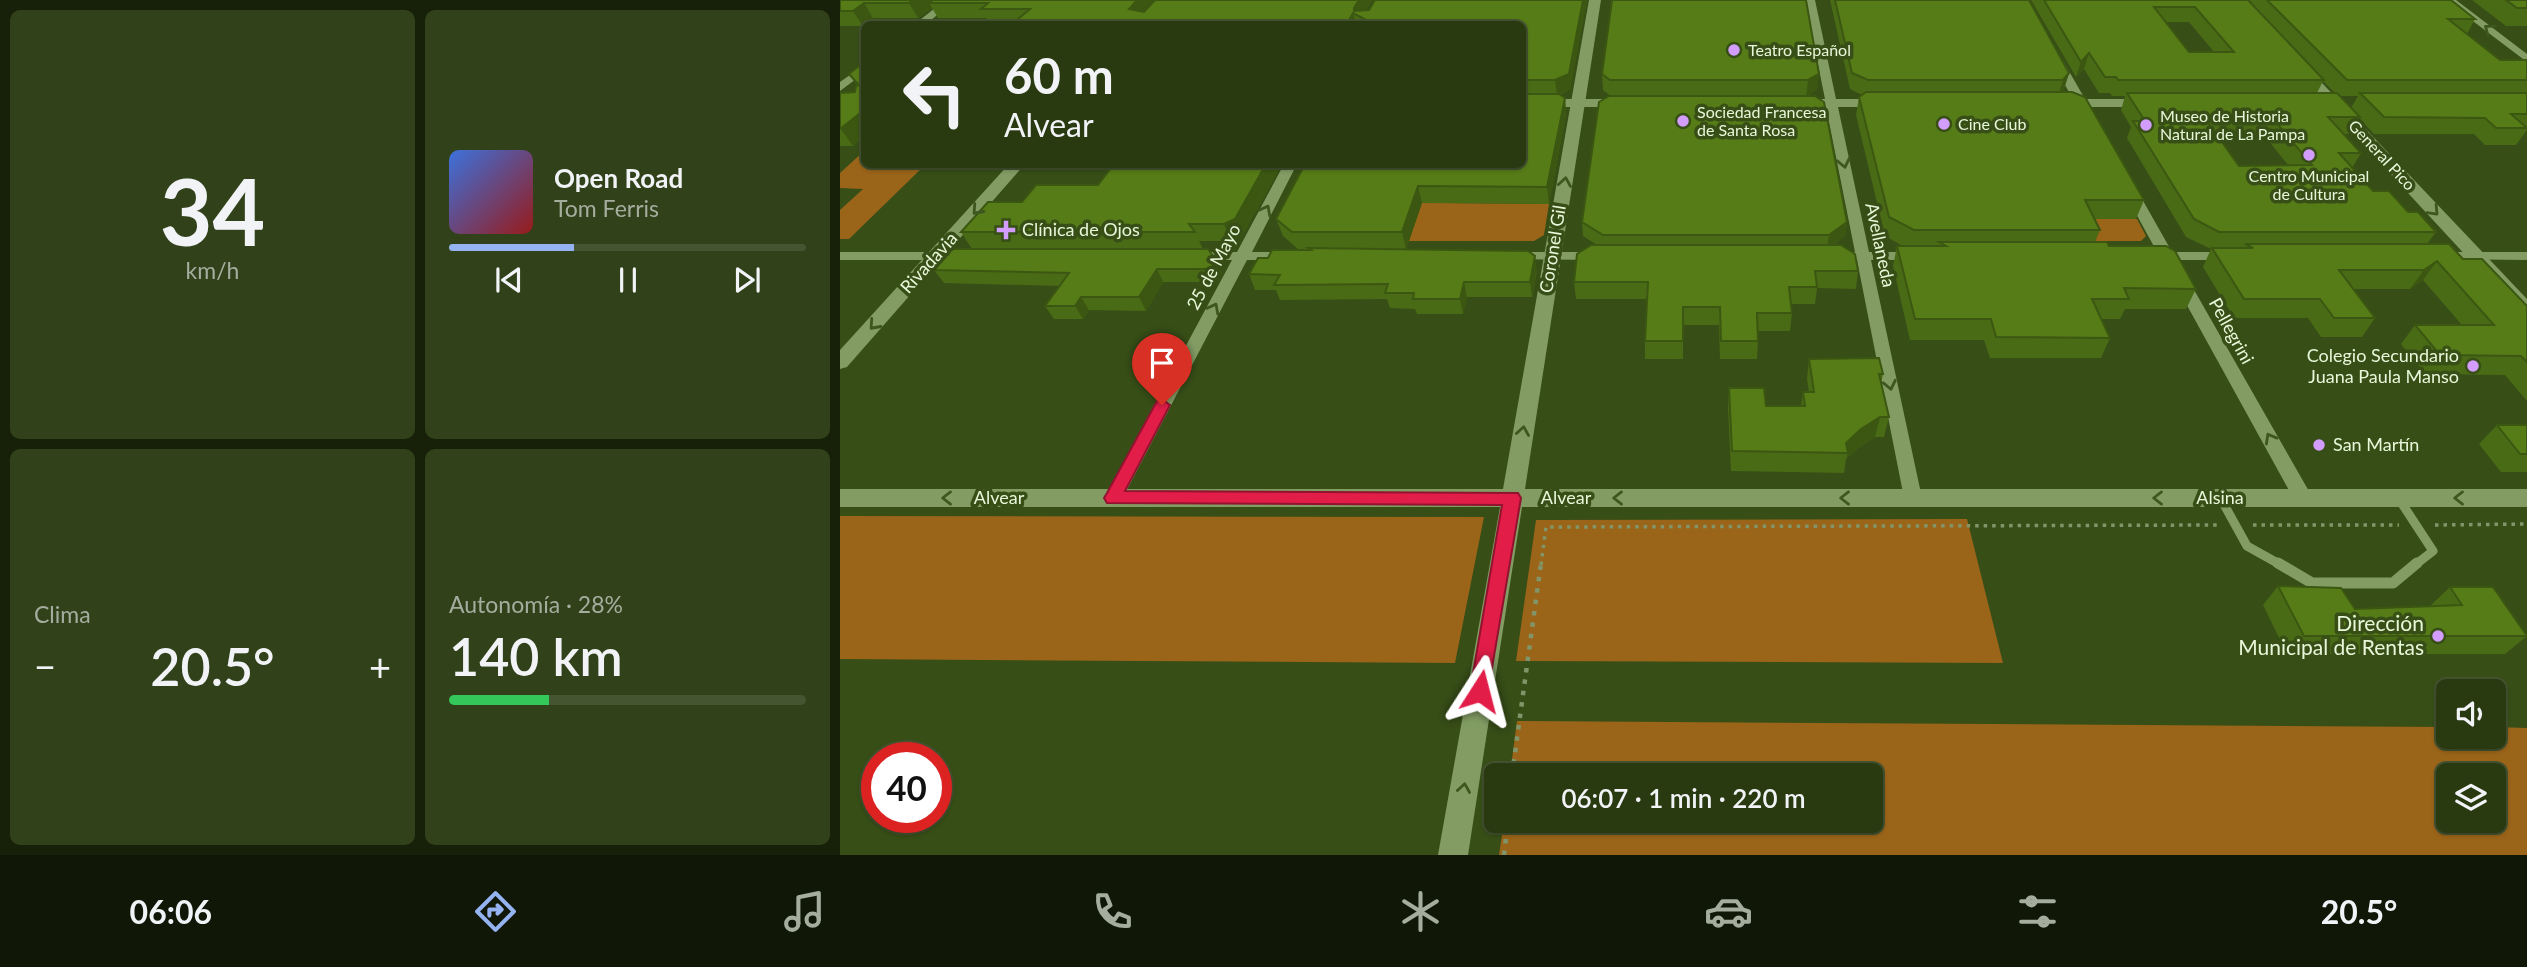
<!DOCTYPE html>
<html lang="es">
<head>
<meta charset="utf-8">
<style>
	body { margin:0; font-family:Lato,sans-serif; background:#31411a; color:#f1f3f6; height:100vh; display:flex; flex-direction:column; font-size:26px; white-space:nowrap }
	* { box-sizing:border-box; margin:0 }
	p { font-size:23px; color:#a5ad9f }
	.icon { flex:none; width:38px; height:38px; fill:none; stroke:currentColor; stroke-width:2; stroke-linecap:round; stroke-linejoin:round }
	.map { position:relative; flex:1; overflow:hidden }
	.panel { display:flex; flex-direction:column; gap:10px; padding:10px; background:#172009; width:840px }
	.panel>* { flex:none }
	.top-card { position:absolute; left:21px; top:21px; width:665px; height:147px; border-radius:10px; box-shadow:0 2px 5px #0004,0 0 0 2px #455431; background:#293a11; color:#f1f3f6; overflow:hidden }
	.controls { position:absolute; left:1596px; top:679px; display:grid; gap:14px }
	.controls a { display:grid; place-items:center; width:70px; height:70px; border-radius:10px; background:#293a11; box-shadow:0 2px 5px #0004,0 0 0 2px #455431; font-size:35px }
	.speed { position:absolute; left:21px; top:742px; display:flex; gap:14px; font-size:35px; font-weight:700; text-align:center }
	.speed>* { display:grid; place-content:center; width:91px; height:91px; border-radius:50%; background:#293a11; box-shadow:0 2px 5px #0004,0 0 0 2px #455431; line-height:1 }
	.speed .limit { border:10px solid #d22; background:#fff; color:#111 }
	.pin { position:absolute; display:grid; place-items:center; width:60px; height:60px; color:#fff; margin:-72px -30px; border-radius:50% 50% 50% 0; rotate:-45deg; box-shadow:0 0 7px #0007 }
	.pin .icon { rotate:45deg }
	.me { position:absolute; width:77px; margin:-38px; rotate:9deg; stroke-linejoin:round; filter:drop-shadow(0 0 5px #0008) }
	.turn { display:flex; align-items:center; gap:24px; height:147px; padding:0 28px; font-size:32px }
	.turn .icon { width:91px; height:91px; stroke-width:2.5 }
	.turn b { display:block; font-size:49px; line-height:60px }
	.big { font-size:52px; font-weight:600; line-height:1.1 }
	.panel .tile { flex:1; display:flex; flex-direction:column; justify-content:center; gap:10px; min-width:0; padding:0 24px; border-radius:10px; background:#31411a }
	.panel .dial { align-items:center; gap:0 }
	.dial b { font-size:91px; line-height:1 }
	.song { display:flex; align-items:center; gap:21px }
	.cover { width:84px; height:84px; border-radius:10px; background:linear-gradient(135deg,hsl(220 70% 55%),hsl(0 70% 35%)) }
	.played { height:7px; border-radius:4px; background:linear-gradient(90deg,#95b2f1 35%,#455431 35%) }
	.keys { display:flex; justify-content:space-around; direction:ltr }
	.heat { display:flex; justify-content:space-between; align-items:center; font-size:38px; direction:ltr }
	.charge { height:10px; border-radius:5px; background:linear-gradient(90deg,#34c759 28%,#455431 0) }
	.panel .tiles { flex:1; display:grid; gap:10px; grid-template-columns:repeat(2,1fr) }
	.trip { position:absolute; left:644px; top:763px; width:399px; height:70px; border-radius:10px; background:#293a11; box-shadow:0 2px 5px #0004,0 0 0 2px #455431; font-weight:600; line-height:70px; text-align:center }
	.menu { display:flex; height:112px; justify-content:space-around; align-items:center; background:#101707; color:#a5ad9f }
	.menu .icon { width:49px; height:49px }
	.menu .active { color:#95b2f1 }
	.menu b { font-size:32px; color:#f1f3f6 }
	main { display:flex; flex:1; min-height:0 }
	.map>svg:first-child { display:block }
	.green { fill:#9a6419; fill-rule:evenodd }
	.lines { fill:none; stroke-linecap:round; stroke-linejoin:round }
	.path-far1 { stroke:#829569; stroke-width:3.5; stroke-dasharray:3.5 5; stroke-linecap:butt }
	.path { stroke:#829569; stroke-width:4.5; stroke-dasharray:4.5 7; stroke-linecap:butt }
	.lane-far1 { stroke:#829c64; stroke-width:9 }
	.lane { stroke:#829c64; stroke-width:11 }
	.street { fill:#829c64; fill-rule:evenodd }
	.secondary { fill:#829c64; fill-rule:evenodd }
	.wall { fill:#4a6b15; fill-rule:evenodd }
	.shaded-wall { fill:#3c5711 }
	.building { fill:#567c18; stroke:#3c5711; stroke-width:2; fill-rule:evenodd }
	.oneway { stroke:#3e561f }
	.route { fill:#e11d48; stroke:#92132f; stroke-width:2 }
	.poi-dot { fill:#d29dfd; stroke:#374e17; stroke-width:2.5 }
	.labels { text-anchor:middle; stroke-width:7; stroke-linejoin:round; paint-order:stroke }
	.far-poi-label { font-size:16px; fill:#e8f7d9; stroke:#374e17; text-anchor:start }
	.far-street-label { font-size:16px; fill:#e8f7d9; stroke:#374e17 }
	.poi-label { font-size:18px; fill:#e8f7d9; stroke:#374e17; text-anchor:start }
	.street-label { font-size:18px; fill:#e8f7d9; stroke:#374e17 }
	.near-poi-label { font-size:21px; fill:#e8f7d9; stroke:#374e17; text-anchor:end }
</style>
</head>
<body>
<main>
<section class="panel">
<div class="tiles">
<div class="tile dial"><b>34</b><p>km/h</p></div>
<div class="tile">
<div class="song"><i class="cover"></i><div><b>Open Road</b><p>Tom Ferris</p></div></div>
<div class="played"></div>
<div class="keys"><svg class="icon" aria-label="previous" viewBox="0 0 24 24"><path d="M18 5L8 12l10 7zM5 5v14"/></svg><svg class="icon" aria-label="pause" viewBox="0 0 24 24"><path d="M8 5v14M16 5v14"/></svg><svg class="icon" aria-label="next" viewBox="0 0 24 24"><path d="M6 5l10 7-10 7zM19 5v14"/></svg></div>
</div>
<div class="tile"><p>Clima</p>
<div class="heat"><a>−</a><b class="big">20.5°</b><a>+</a></div>
</div>
<div class="tile"><p>Autonomía · 28%</p><b class="big">140 km</b><div class="charge"></div></div>
</div>
</section>
<div class="map">
<svg width="1687" height="855" viewBox="0 0 1687 855">
	<rect width="100%" height="100%" fill="#374e17"/>
	<path class="green" d="M24,151V164L85,165L9,239H0V210L23,189L0,188V173Z
		M586,190L602,203L709,204L704,235L694,241H569Z
		M1238,219H1297L1306,236L1301,241H1249Z
		M0,516L644,517L615,663L0,659Z
		M1127,519L1163,663L676,661L696,520Z
		M677,721L1608,727V737H1654V727L1687,728V855H659L664,821H1031V775H670ZM1608,775H1654V821H1608Z"/>
	<g class="lines">
		<path class="path-far1" d="M1413,525H1559
			M1595,525L1687,524
			M701,565L706,527L1380,525"/>
		<path class="path" d="M672,775L701,563
			M664,855L668,821"/>
		<path class="lane-far1" d="M1381,499L1407,546L1441,565
			M1559,499L1593,551L1575,565"/>
		<path class="lane" d="M1438,563L1472,583H1553L1577,563"/>
		<path class="street" d="M105,0H116L86,24H75Z
			M965,0H975L996,99H1040L1046,103L1040,107H998L1029,252H1078L1085,256L1078,260H1031L1082,498L1080,503L1073,505L1066,503L1064,498L1017,260H994L987,256L994,252H1015L986,107H962L956,103L962,99H985Z
			M1605,0H1616L1687,54V62Z
			M1216,56L1222,59L1245,99H1306L1312,103L1306,107H1249L1251,110L1245,114L1237,107L1221,106V100L1233,99L1210,59Z
			M24,65V73L0,91V82Z
			M682,99H780L786,103L780,107H682Z
			M444,164H457L412,252H452L459,256L452,260H407L280,503L273,505L266,503L264,498L392,260H350L343,256L350,252H397Z
			M1290,186L1297,190L1332,252H1390L1397,256L1390,260H1337L1470,493L1472,498L1470,503L1463,505L1456,503L1322,260L1311,259L1309,256L1317,252L1283,190Z
			M0,252H130L137,256L130,260H0Z
			M672,252H760L767,256L760,260L667,259L665,256Z
			M1596,252H1687V260L1591,259L1589,256L1591,253Z"/>
		<path class="secondary" d="M749,0H761L685,489H1687V507H682L628,855H598L660,507H0V489H663Z
			M1460,64L1465,65L1687,299V316L1680,314L1455,71V65Z
			M169,164H185L7,367L0,369V350Z"/>
	</g>
	<path class="wall" d="M0,0H532L526,10H529L535,0H747L730,89L720,95L725,98L726,114L709,204L582,203L566,249L697,271L692,297H627L623,314H577L575,309L550,308L547,299L440,300L436,290H415L409,274L428,258L469,250V249H458L443,236L436,219L465,164H682V24H172H173H149L146,18H98L92,8L78,18H33L23,26H0Z
		M966,0L977,89L967,96L1007,222L1005,236L993,245L1018,271L1016,289L977,288L975,304H951L952,313L950,331H918V341L917,359H880L879,325H843V359H805V341L807,299H736L734,282L757,245L743,236L742,222L771,96L763,90L762,74Z
		M990,0H1189L1229,73L1224,89L1222,92L1304,200L1296,219H1254L1260,230L1255,242L1269,246L1356,289L1346,309H1285L1280,319H1262L1270,338L1261,358H1150L1144,340H1070L1053,266L1057,246H1063L1045,236L1016,115L1019,97L1022,95L1010,89Z
		M1191,0H1611L1635,19L1627,34L1660,60H1687V130L1676,145H1645L1634,134H1534L1519,118L1510,134H1504L1521,153L1512,168L1533,191L1568,212L1596,232L1587,244L1623,259L1687,306V401L1665,375L1585,374L1561,344L1575,325H1622L1583,280L1570,289H1513L1535,318L1522,337H1481L1468,318H1394L1363,267L1371,249L1346,237L1287,138L1291,127L1281,110L1285,96H1272L1270,93H1259L1244,69L1236,77ZM1326,22H1349L1374,52H1349ZM1483,81L1495,93H1477ZM1500,96H1518L1511,108ZM1379,139H1427L1448,165L1399,166Z
		M1632,0H1687V26H1666Z
		M24,62V136L13,146H0V93L15,92L17,85L9,74Z
		M78,164H108L104,169H80Z
		M442,164L402,236L391,241H359L363,249H132L121,232L182,202L258,185Z
		M368,249L382,273L377,282H323L306,311L249,310L243,319H214L205,306L220,286L104,283L94,270Z
		M969,359L1043,374L1041,384L1049,417L1044,437H1035L1017,449L1006,459L1004,473L891,471L888,408L889,388L926,406H961L963,392H969L967,379Z
		M1657,425H1687V472H1661L1639,444Z
		M1438,586L1515,609L1590,606L1610,587L1687,634V636L1665,654H1447L1423,605Z"/>
	<path class="shaded-wall" d="M73,0H102L89,3L92,8L78,18L69,3Z
		M297,0H316L295,24L289,9Z
		M519,0H532L521,18L515,15L514,8Z
		M743,0H747L730,89L717,96L715,80Z
		M24,3L33,18L23,26L13,11Z
		M513,13L516,24H507Z
		M1249,53L1244,69L1236,77L1241,62Z
		M1229,73L1224,89L1218,96L1223,80Z
		M979,74L977,89L966,96L968,80Z
		M725,98L726,114L709,204L707,187Z
		M24,110V136L13,146L1,129Z
		M101,164H108L104,169Z
		M426,164H442L402,236L391,241L384,224Z
		M578,186L582,203L566,249L562,232Z
		M1007,222L1005,236L987,249L989,235Z
		M695,256L697,271L692,297L690,282Z
		M376,260L382,273L377,282L371,269Z
		M1597,261L1583,280L1570,289L1584,270Z
		M317,269L323,282L306,311L299,297Z
		M624,282L627,297L623,314L620,299Z
		M241,297L249,310L243,319L235,306Z
		M1040,417L1035,437L1017,449L1006,459L1008,453L1006,443L1021,429Z"/>
	<path class="building" d="M0,0H73L69,3H24L13,11H0Z
		M93,0H297L289,9L304,12L315,0H519L514,8V11L529,10L535,0H743L729,74L715,80H682V24H534L513,13L507,24H172L190,9H141L148,3H89Z
		M772,0H966L979,74L968,80H770L762,74Z
		M995,0H1189L1229,73L1223,80H1028L1012,73Z
		M1204,0H1408L1484,80H1278L1276,77H1265L1249,53L1241,62ZM1314,7H1355L1394,52H1349Z
		M1427,0H1611L1635,19H1608L1660,60H1687V80H1507Z
		M1666,0H1687V8H1677Z
		M24,62V110L0,129V93L15,92L16,86L19,85L9,74Z
		M1026,92H1232L1245,97L1304,200H1245L1260,230H1074L1049,217L1019,97Z
		M1287,93H1497L1520,117H1488L1521,153H1499L1533,191H1549L1568,212H1578L1596,232H1379L1354,219L1293,121H1305ZM1367,121L1436,122L1472,165L1399,166Z
		M1520,93H1687V114H1671L1687,128H1656L1645,118L1544,117Z
		M682,94H719L725,98L707,187L578,186L562,232H452L436,219L465,164H682Z
		M769,96H975L984,102L1007,222L989,235H763L742,222L759,102Z
		M274,164H426L395,219L384,224H349L355,232H121L148,202H182L196,185H258Z
		M1099,242H1267L1269,246H1326L1335,251L1356,289L1284,288L1289,299H1252L1270,338L1156,337L1151,319H1075L1057,246H1106Z
		M1405,244H1609L1623,259H1642L1687,306V362L1681,356L1600,355L1575,325H1654L1597,261L1584,270H1499L1535,318H1494L1480,299H1404L1372,248H1413Z
		M751,245H1001L1015,254L1018,271H975L977,287H949L952,313H917L918,341H881L880,307H843V341H805L808,282H734L737,254Z
		M468,248L688,251L695,256L690,282H624L620,299H573L574,293H545L548,284L434,285L440,275L409,274L418,258H428L432,250H471Z
		M112,249H368L376,260L371,269H317L299,297H241L235,306H205L229,273L94,270Z
		M1039,358L1043,374H1039L1049,417H1040L1021,429L1006,443L1008,453L892,451L889,388H924L926,406H965L963,392H974L969,359Z
		M1657,425H1687V454H1680Z
		M1438,586L1501,588L1515,609L1622,605L1610,587H1653L1687,636H1464Z"/>
	<defs><path id="oneway-chevron" d="M-2-3.5L2.5 0L-2 3.5" fill="none" stroke-width="1.6" stroke-linecap="round" stroke-linejoin="round" transform="scale(1.75)"/></defs>
	<g class="oneway">
		<use href="#oneway-chevron" transform="translate(1649 29) rotate(-143)"/>
		<use href="#oneway-chevron" transform="translate(1004 163) rotate(78)"/>
		<use href="#oneway-chevron" transform="translate(725 182) rotate(-81)"/>
		<use href="#oneway-chevron" transform="translate(137 210) rotate(132)"/>
		<use href="#oneway-chevron" transform="translate(426 210) rotate(-62)"/>
		<use href="#oneway-chevron" transform="translate(1594 211) rotate(47)"/>
		<use href="#oneway-chevron" transform="translate(374 308) rotate(-62)"/>
		<use href="#oneway-chevron" transform="translate(34 325) rotate(132)"/>
		<use href="#oneway-chevron" transform="translate(1050 385) rotate(78)"/>
		<use href="#oneway-chevron" transform="translate(683 431) rotate(-81)"/>
		<use href="#oneway-chevron" transform="translate(1430 438) rotate(-119)"/>
		<use href="#oneway-chevron" transform="translate(107 498) rotate(180)"/>
		<use href="#oneway-chevron" transform="translate(778 498) rotate(180)"/>
		<use href="#oneway-chevron" transform="translate(1005 498) rotate(180)"/>
		<use href="#oneway-chevron" transform="translate(1318 498) rotate(180)"/>
		<use href="#oneway-chevron" transform="translate(1619 498) rotate(180)"/>
		<use href="#oneway-chevron" transform="translate(624 788) rotate(-81)"/>
	</g>
	<path class="route" d="M322,399L330,405L285,491L678,493L681,498L647,697L640,700L633,697L630,691L662,505L267,503L264,498L267,493L317,401Z"/>
	<g class="poi-dot">
		<circle cx="894" cy="50" r="7"/>
		<circle cx="843" cy="121" r="7"/>
		<circle cx="1104" cy="124" r="7"/>
		<circle cx="1306" cy="125" r="7"/>
		<circle cx="1469" cy="155" r="7"/>
		<path d="M162.5 219.5h7v7h7v7h-7v7h-7v-7h-7v-7h7z"/>
		<circle cx="1633" cy="366" r="7"/>
		<circle cx="1479" cy="445" r="7"/>
		<circle cx="1598" cy="636" r="7"/>
	</g>
	<g class="labels">
		<g class="far-poi-label">
			<text x="908" y="56">Teatro Español</text>
			<text x="857" y="118">Sociedad Francesa<tspan x="857" dy="18">de Santa Rosa</tspan></text>
			<text x="1320" y="122">Museo de Historia<tspan x="1320" dy="18">Natural de La Pampa</tspan></text>
			<text x="1118" y="130">Cine Club</text>
			<text x="1469" y="182" text-anchor="middle">Centro Municipal<tspan x="1469" dy="18">de Cultura</tspan></text>
		</g>
		<g class="far-street-label">
			<text transform="translate(1542 155) rotate(47)" y="6">General Pico</text>
		</g>
		<g class="poi-label">
			<text x="182" y="236">Clínica de Ojos</text>
			<text x="1619" y="362" text-anchor="end">Colegio Secundario<tspan x="1619" dy="21">Juana Paula Manso</tspan></text>
			<text x="1493" y="451">San Martín</text>
		</g>
		<g class="street-label">
			<text transform="translate(1040 245) rotate(78)" y="6">Avellaneda</text>
			<text transform="translate(713 249) rotate(-81)" y="6">Coronel Gil</text>
			<text transform="translate(89 263) rotate(-48)" y="6">Rivadavia</text>
			<text transform="translate(374 267) rotate(-62)" y="6">25 de Mayo</text>
			<text transform="translate(1391 331) rotate(61)" y="6">Pellegrini</text>
			<text x="159" y="504">Alvear</text>
			<text x="726" y="504">Alvear</text>
			<text x="1380" y="504">Alsina</text>
		</g>
		<g class="near-poi-label">
			<text x="1584" y="631">Dirección<tspan x="1584" dy="24">Municipal de Rentas</tspan></text>
		</g>
	</g>
</svg>
<div class="controls">
<a><svg class="icon" aria-label="sound" viewBox="0 0 24 24"><path d="M4 9h4l5-4v14l-5-4H4zM17 9q2 3 0 6"/></svg></a>
<a><svg class="icon" aria-label="layers" viewBox="0 0 24 24"><path d="M12 4l9 5-9 5-9-5zM3 14l9 5 9-5"/></svg></a>
</div>
<div class="speed"><div class="limit">40</div></div>
<div class="pin" style="left:322px;top:405px;background:#d93025"><svg class="icon" aria-label="arrive" viewBox="0 0 24 24"><path d="M6 21V4h12l-3 4 3 4H6"/></svg></div>
<svg class="me" style="left:640px;top:691px" viewBox="-20 -20 40 40"><path d="M0-17L14 15 0 8-14 15z" fill="#e11d48" stroke="#fff" stroke-width="4"/></svg>
<div class="trip">06:07 · 1 min · 220 m</div>
<div class="top-card">
<div class="turn"><svg class="icon" aria-label="left" viewBox="0 0 24 24"><path d="M17 20v-9H6M10 6l-5 5 5 5"/></svg><div><b>60 m</b>Alvear</div></div>
</div>
</div>
</main>
<nav class="menu">
<b>06:06</b>
<svg class="icon active" aria-label="directions" viewBox="0 0 24 24"><path d="M12 3l9 9-9 9-9-9zM9 14v-3h6M13 9l2 2-2 2"/></svg>
<svg class="icon" aria-label="music" viewBox="0 0 24 24"><path d="M9 18V5l10-2v13"/><circle cx="6" cy="18" r="3"/><circle cx="16" cy="16" r="3"/></svg>
<svg class="icon" aria-label="phone" viewBox="0 0 24 24"><path d="M5 4h4l2 5-3 2q2 4 5 5l2-3 5 2v4C11 20 4 13 5 4z"/></svg>
<svg class="icon" aria-label="climate" viewBox="0 0 24 24"><path d="M12 3v18M4 7l16 10M4 17L20 7"/></svg>
<svg class="icon" aria-label="car" viewBox="0 0 24 24"><path d="M5 17H2v-5l4-1 3-4h7l3 4 3 1v5h-3M9 17h6M6 11h13"/><circle cx="7" cy="17" r="2"/><circle cx="17" cy="17" r="2"/></svg>
<svg class="icon" aria-label="filters" viewBox="0 0 24 24"><path d="M4 7h16M4 17h16"/><circle cx="9" cy="7" r="2"/><circle cx="15" cy="17" r="2"/></svg>
<b>20.5°</b>
</nav>
</body>
</html>
